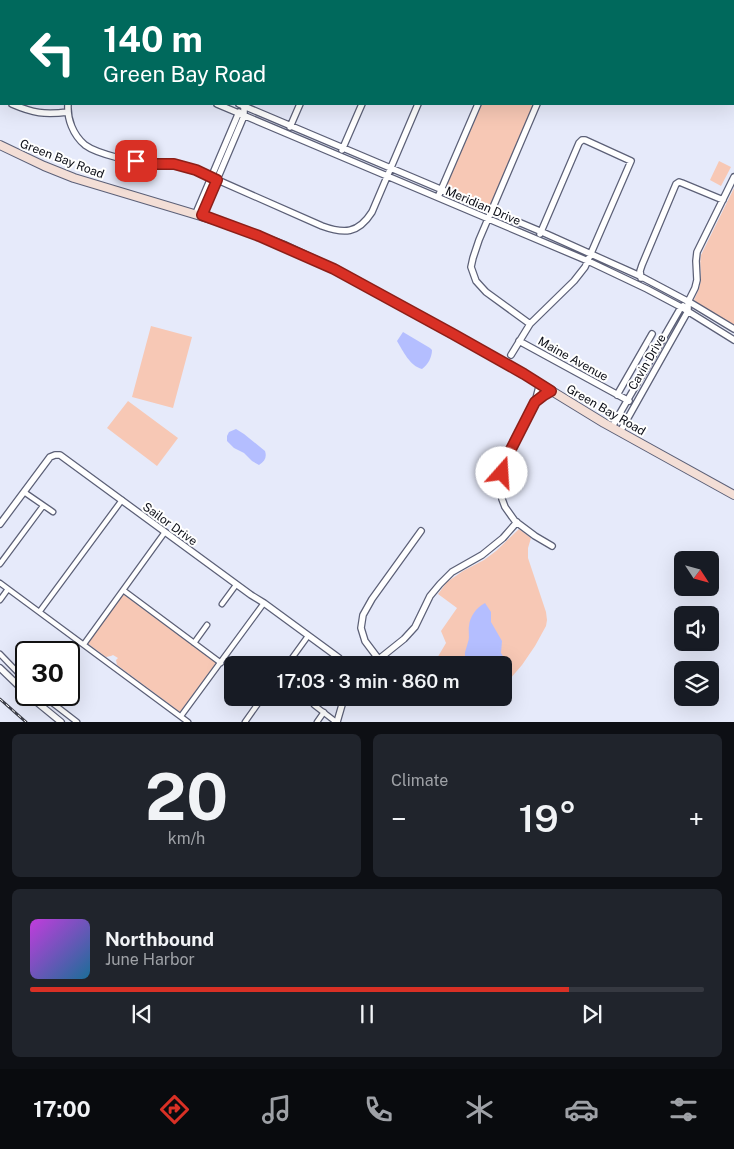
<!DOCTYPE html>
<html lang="en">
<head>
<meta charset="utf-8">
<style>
	body { margin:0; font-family:"Public Sans",sans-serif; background:#20242c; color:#f1f3f6; height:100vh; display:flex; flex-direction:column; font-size:19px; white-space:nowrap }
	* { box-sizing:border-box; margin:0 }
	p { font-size:16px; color:#9ea1a6 }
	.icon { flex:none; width:28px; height:28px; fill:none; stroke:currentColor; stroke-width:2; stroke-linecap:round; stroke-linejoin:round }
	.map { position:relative; height:722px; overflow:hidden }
	.side { display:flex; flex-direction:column; gap:12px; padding:12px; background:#0d0f14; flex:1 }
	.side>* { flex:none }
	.top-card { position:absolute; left:0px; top:0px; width:735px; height:105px; box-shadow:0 5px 20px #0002; background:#00695c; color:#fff; overflow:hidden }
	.needle { width:32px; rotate:126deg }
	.buttons { position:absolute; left:674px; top:551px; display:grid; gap:10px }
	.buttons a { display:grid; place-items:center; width:45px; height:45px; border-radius:8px; background:#171b24; box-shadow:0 5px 20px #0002; font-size:25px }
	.speed { position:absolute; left:15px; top:641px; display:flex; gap:10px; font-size:25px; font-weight:700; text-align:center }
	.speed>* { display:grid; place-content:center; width:65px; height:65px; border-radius:50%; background:#171b24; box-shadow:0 5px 20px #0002; line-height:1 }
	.speed .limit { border:2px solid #111; border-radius:8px; background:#fff; color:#111 }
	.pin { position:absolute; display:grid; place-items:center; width:42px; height:42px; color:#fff; margin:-21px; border-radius:10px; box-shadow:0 2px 8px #0006 }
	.me { position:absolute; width:55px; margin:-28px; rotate:19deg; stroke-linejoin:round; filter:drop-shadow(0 0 4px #0008) }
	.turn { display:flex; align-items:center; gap:18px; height:105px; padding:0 20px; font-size:22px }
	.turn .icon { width:65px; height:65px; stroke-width:2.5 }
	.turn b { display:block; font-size:35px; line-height:42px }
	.big { font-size:38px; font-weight:600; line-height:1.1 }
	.side .widget { flex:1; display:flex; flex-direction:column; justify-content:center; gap:8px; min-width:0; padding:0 18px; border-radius:8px; background:#20242c }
	.side .dial { align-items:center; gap:0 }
	.dial b { font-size:65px; line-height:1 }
	.song { display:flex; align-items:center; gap:15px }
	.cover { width:60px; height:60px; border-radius:8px; background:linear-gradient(135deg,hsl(290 70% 55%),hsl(200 70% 35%)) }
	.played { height:5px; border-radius:2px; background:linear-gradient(90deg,#d93025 80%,#363941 80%) }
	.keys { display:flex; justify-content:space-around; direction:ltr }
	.heat { display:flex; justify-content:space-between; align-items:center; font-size:28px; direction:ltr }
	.side .tiles { flex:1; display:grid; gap:12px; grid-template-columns:1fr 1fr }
	.widget:last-child { grid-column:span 2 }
	.trip { position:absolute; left:224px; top:656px; width:288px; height:50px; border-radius:8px; background:#171b24; box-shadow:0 5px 20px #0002; font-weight:600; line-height:50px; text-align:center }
	.dock { display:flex; height:80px; justify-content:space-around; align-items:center; background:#090b0e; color:#9ea1a6 }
	.dock .icon { width:35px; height:35px }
	.dock .active { color:#d93025 }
	.dock b { font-size:22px; color:#f1f3f6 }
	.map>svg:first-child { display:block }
	.green { fill:#f7c8b5 }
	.water { fill:#b4beff }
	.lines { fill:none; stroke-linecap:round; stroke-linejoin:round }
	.pedestrian-casing { stroke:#5c6077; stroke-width:7 }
	.minor-casing { stroke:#5c6077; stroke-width:8 }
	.secondary-casing { stroke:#5c6077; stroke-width:10 }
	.pedestrian { stroke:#fff; stroke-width:4.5 }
	.minor { stroke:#fff; stroke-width:5.5 }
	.secondary { stroke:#f3ded6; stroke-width:8 }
	.rail-casing { stroke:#3d3f4a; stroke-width:3 }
	.rail { stroke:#fff; stroke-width:1; stroke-dasharray:4; stroke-linecap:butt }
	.route-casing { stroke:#8d1f18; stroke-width:12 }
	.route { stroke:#d93025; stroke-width:9 }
	.labels { text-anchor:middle; stroke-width:4; stroke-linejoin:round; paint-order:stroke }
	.street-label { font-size:12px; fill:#0b0d16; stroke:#fff }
</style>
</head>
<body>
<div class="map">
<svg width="734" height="722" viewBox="0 0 734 722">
	<rect width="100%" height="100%" fill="#e6eafa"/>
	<path class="green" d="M482,104H534L493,203L490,206L486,205L448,189L446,187Z
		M719,161L731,167L721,186L710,180Z
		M734,188V327L698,304L694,300C696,295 699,290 700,285C702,275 699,265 701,255Z
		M151,326L192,337L173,408L132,397Z
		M128,401L178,438L157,466L107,428Z
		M519,529L531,538L528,548V558L546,612L547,620L546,626L535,646L522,665L503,687L502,665H439L436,660L446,643L441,631L457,608L438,594L447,582L463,571L484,560L496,551Z
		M123,594L216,663L180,712L117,665L116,660L118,658L113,655L111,656L106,657L87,643Z"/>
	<path class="water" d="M403,332L430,348L432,350C432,357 428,365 422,369C410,366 403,351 397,341Z
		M236,429L244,434L265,451C267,457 265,461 259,465L252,461L244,453L234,448L227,441V436L229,432Z
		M485,603L491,612V622L502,641L501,653L508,664V669L506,674L503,676L502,665H468C463,652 465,654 468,642C470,637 468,631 469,626C470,616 476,608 485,603Z"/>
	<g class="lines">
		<defs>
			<path id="pedestrian" d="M24,492L53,512
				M0,564L43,506
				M0,583L188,722
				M123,590L221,663
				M0,600L8,589
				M222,604L236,585
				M40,611L122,500
				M194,643L207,625
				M84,644L165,532
				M0,654L26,681
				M287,665L308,636
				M42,695L77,722
				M314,705L336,722
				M181,716L264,603
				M245,722L262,698
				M317,722L324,712"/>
			<path id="minor" d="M257,0L260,1
				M487,0L490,1
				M108,1V0
				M227,1V0
				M288,1V0
				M344,1L345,0
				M461,1V0
				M581,1V0
				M641,1V0
				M699,1L700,0
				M0,2H1
				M0,10L1,11
				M734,36V35
				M0,99H1
				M12,104C33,113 44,115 68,112
				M68,104C67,119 73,135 85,145C97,154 136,163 152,164C164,164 174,164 186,166L322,226C344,234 358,234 372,212L418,104
				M217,104L588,261L647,289L681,307L734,340
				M239,104L542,232L640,276L691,303L734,329
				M290,127L300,104
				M342,150L362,104
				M438,197L478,104
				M196,213L239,112
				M202,215L244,116V106
				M641,278L640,271L642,265L676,184L679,182L682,183L723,200
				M530,324L486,292L476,281L471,267L473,258L479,240L537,104
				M519,341L629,401
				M511,355L530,324L574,281L585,267L631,161L585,140H582L579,143L540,234
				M540,383L535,402L506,459L502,473L501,489L502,499L505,507L515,521L535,536L552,546
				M617,395L652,334
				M535,402L544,395L551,391
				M612,427L680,309L683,306
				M620,432L688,311V302L695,288L697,280L696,261L697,252L734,177
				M0,524L50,457L55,455H60L251,595L264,603L339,658L342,665
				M379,659L404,639L415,627L430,596L440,584L452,572L482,555L503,538L517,522
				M383,665L365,641L361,628L363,615L372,599L421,531
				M0,668L26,693
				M28,695L61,722
				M397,698L398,699
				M337,722L344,698"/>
			<path id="secondary" d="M0,145L44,166L74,178L224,223L285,246L334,269L453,334L524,374L604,423L734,495"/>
		</defs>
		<use href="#pedestrian" class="pedestrian-casing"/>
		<use href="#minor" class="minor-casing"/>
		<use href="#secondary" class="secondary-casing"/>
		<use href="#pedestrian" class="pedestrian"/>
		<use href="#minor" class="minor"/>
		<use href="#secondary" class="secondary"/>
		<defs>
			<path id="rail" d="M0,699L26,722"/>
		</defs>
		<use href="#rail" class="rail-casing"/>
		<use href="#rail" class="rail"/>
	</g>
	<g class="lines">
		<defs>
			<path id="route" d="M136,161L152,164H174L196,170L217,180L202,215L259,236L334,269L453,334L524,374L551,391L544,395L535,402L506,459L502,473"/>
		</defs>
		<use href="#route" class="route-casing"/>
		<use href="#route" class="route"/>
	</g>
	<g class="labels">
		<g class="street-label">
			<text transform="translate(62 159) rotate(21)" y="4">Green Bay Road</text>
			<text transform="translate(483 206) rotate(23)" y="4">Meridian Drive</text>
			<text transform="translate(573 359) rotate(29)" y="4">Maine Avenue</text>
			<text transform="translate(647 362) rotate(-60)" y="4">Cavin Drive</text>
			<text transform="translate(606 410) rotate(30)" y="4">Green Bay Road</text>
			<text transform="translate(170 524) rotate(36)" y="4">Sailor Drive</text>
		</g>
	</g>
</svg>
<div class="buttons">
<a><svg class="needle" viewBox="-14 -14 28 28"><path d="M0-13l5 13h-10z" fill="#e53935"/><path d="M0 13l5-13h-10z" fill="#9ea1a6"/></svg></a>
<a><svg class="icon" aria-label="sound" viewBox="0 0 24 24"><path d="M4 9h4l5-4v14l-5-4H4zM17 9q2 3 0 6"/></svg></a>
<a><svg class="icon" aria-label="layers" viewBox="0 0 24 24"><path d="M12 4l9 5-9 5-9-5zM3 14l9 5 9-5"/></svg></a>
</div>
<div class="speed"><div class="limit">30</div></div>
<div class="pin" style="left:136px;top:161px;background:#d93025"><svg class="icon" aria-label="arrive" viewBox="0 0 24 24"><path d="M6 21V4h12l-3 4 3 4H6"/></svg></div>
<svg class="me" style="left:502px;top:473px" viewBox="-20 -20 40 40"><circle r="19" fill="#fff"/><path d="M0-13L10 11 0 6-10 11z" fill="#d93025"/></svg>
<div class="trip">17:03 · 3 min · 860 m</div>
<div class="top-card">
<div class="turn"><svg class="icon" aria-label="left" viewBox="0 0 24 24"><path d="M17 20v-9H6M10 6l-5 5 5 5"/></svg><div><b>140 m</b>Green Bay Road</div></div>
</div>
</div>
<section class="side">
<div class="tiles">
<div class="widget dial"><b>20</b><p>km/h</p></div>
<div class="widget"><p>Climate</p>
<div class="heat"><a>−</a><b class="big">19°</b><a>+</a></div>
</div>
<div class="widget">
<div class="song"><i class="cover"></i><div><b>Northbound</b><p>June Harbor</p></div></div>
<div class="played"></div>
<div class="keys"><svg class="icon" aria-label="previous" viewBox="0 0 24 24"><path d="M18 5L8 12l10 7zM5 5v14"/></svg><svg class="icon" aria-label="pause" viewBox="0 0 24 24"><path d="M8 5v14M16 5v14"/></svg><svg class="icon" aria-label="next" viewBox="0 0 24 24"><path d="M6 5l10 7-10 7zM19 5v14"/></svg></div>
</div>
</div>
</section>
<nav class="dock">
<b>17:00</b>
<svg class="icon active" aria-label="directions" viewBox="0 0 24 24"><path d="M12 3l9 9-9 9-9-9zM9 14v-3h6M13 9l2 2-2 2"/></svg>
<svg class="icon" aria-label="music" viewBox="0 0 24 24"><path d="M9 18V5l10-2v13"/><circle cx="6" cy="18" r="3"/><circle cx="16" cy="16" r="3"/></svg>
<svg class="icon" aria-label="phone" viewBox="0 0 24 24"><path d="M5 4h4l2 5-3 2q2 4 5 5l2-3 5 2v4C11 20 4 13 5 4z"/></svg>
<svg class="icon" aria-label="climate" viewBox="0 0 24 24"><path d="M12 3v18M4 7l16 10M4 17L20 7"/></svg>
<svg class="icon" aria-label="car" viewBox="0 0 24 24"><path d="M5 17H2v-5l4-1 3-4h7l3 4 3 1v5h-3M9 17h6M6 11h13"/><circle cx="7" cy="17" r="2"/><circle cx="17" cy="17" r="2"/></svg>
<svg class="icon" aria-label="filters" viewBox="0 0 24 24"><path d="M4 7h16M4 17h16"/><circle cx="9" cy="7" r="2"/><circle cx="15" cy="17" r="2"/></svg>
</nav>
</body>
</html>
